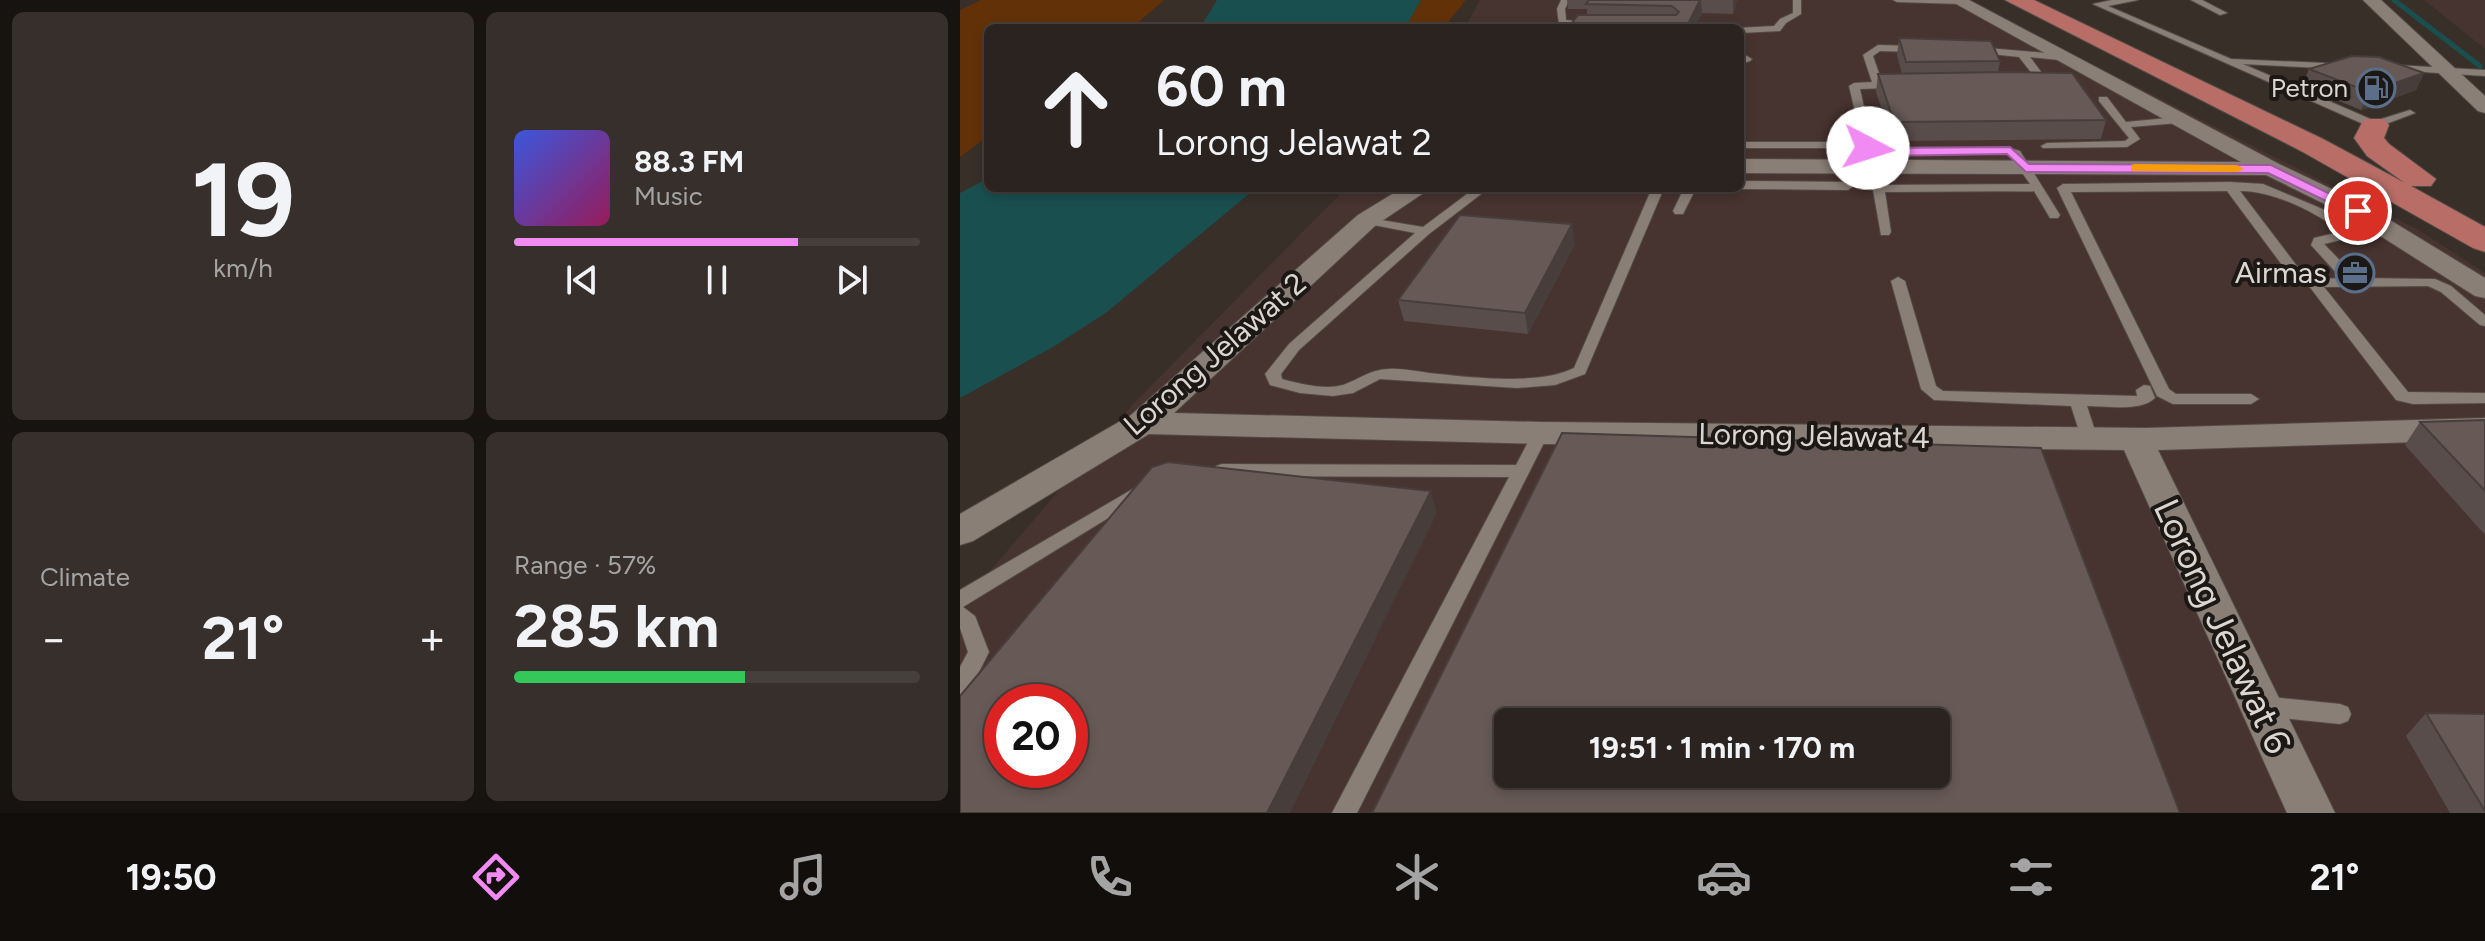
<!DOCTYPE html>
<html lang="en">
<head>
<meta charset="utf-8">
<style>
	body { margin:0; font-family:Figtree,sans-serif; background:#362f2c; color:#f1f3f6; height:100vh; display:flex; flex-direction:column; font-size:30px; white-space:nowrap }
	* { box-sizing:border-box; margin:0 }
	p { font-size:26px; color:#a5a4a4 }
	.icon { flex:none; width:44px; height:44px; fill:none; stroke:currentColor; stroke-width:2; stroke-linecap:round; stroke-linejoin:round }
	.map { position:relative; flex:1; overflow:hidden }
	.panel { display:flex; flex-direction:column; gap:12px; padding:12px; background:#171311; width:960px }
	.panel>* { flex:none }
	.guide { position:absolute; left:24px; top:24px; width:760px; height:168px; border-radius:12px; box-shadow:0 4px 12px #0003,0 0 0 2px #46403d; background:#2a231f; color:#f1f3f6; overflow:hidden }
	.speed { position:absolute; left:24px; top:684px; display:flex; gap:16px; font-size:40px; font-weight:700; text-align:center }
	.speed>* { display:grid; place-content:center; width:104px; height:104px; border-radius:50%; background:#2a231f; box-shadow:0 4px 12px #0003,0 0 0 2px #46403d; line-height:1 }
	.speed .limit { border:12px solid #d22; background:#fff; color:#111 }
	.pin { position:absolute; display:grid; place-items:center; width:68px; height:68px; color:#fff; margin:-34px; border:4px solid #fff; border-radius:50%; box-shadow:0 2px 8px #0007 }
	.me { position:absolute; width:88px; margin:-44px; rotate:95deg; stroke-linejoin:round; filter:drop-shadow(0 0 6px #0008) }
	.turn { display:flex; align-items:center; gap:28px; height:168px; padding:0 40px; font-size:36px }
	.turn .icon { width:104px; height:104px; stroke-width:2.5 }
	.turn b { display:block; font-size:56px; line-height:68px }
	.big { font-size:60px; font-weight:700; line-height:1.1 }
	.panel .card { flex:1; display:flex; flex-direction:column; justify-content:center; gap:12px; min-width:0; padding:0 28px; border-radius:12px; background:#362f2c }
	.panel .dial { align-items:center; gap:0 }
	.dial b { font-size:104px; line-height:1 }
	.song { display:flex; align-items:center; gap:24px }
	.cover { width:96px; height:96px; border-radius:12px; background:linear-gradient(135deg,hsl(230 70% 55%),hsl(330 70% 35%)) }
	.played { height:8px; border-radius:4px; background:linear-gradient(90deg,#f28af3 70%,#46403d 70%) }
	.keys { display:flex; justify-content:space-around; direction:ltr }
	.heat { display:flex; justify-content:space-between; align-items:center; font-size:44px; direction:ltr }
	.charge { height:12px; border-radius:6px; background:linear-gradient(90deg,#34c759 57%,#46403d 0) }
	.panel .tiles { flex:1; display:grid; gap:12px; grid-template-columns:repeat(2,1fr) }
	.trip { position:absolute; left:534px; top:708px; width:456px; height:80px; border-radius:12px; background:#2a231f; box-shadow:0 4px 12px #0003,0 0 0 2px #46403d; font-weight:700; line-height:80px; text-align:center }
	.menu { display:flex; height:128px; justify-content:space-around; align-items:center; background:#110e0c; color:#a5a4a4 }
	.menu .icon { width:56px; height:56px }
	.menu .current { color:#f28af3 }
	.menu b { font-size:36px; color:#f1f3f6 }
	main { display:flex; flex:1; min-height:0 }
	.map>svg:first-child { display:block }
	.industrial { fill:#47332f; fill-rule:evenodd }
	.green { fill:#623108 }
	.water { fill:#1a4f50 }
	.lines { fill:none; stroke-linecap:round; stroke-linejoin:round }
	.stream { stroke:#1a4f50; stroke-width:5 }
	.lane-casing { stroke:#544c47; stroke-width:2 }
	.street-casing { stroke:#544c47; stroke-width:2 }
	.highway-casing { stroke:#544c47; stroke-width:2 }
	.lane { fill:#8a7f77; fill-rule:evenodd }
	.street { fill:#8a7f77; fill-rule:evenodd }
	.highway { fill:#b86d66; fill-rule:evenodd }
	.wall { fill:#584d4a }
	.shaded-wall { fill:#473e3c }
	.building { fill:#665956; stroke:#473e3c; stroke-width:2; fill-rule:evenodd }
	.route { fill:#f28af3; stroke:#9d5a9e; stroke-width:2 }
	.slow { fill:#f59e0b }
	.labels { text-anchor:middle; stroke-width:8; stroke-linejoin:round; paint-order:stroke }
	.far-poi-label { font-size:26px; fill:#dcd6d2; stroke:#1c1815; text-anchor:end }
	.poi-label { font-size:30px; fill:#dcd6d2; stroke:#1c1815; text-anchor:end }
	.street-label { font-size:30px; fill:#dcd6d2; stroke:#1c1815 }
	.near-street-label { font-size:36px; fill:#dcd6d2; stroke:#1c1815 }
</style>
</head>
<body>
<main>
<section class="panel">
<div class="tiles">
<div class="card dial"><b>19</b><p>km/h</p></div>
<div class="card">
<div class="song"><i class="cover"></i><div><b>88.3 FM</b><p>Music</p></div></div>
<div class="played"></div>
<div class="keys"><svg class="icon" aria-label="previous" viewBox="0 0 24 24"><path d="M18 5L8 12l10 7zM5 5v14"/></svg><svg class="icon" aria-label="pause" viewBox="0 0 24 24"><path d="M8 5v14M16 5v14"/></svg><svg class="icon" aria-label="next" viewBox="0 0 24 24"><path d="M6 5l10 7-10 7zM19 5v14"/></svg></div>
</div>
<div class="card"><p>Climate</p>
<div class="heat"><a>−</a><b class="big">21°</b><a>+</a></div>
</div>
<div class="card"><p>Range · 57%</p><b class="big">285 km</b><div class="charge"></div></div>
</div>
</section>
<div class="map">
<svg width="1525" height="813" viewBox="0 0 1525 813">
	<rect width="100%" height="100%" fill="#382f29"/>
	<path class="industrial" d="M520,0H1006L1457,229L1525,273V813H0V606L172,405L386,188H780V28H505ZM42,702H110V770H42ZM548,722H976V774H548Z
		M1464,0H1525V49Z"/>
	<path class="green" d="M21,0H204L172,28H28V136L0,157V10Z
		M461,0H506L483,28H445Z"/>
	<path class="water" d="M257,0H461L445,28H240Z
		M28,178V188H296L147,312L93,347L0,398V193Z"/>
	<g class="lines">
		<path class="stream" d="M1434,0L1520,66"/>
		<defs>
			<path id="lane" d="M601,0H609L605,9L606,20L633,23V27L599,24L597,9Z
				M833,0H841V14L826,23L820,31L780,33V28H777L814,26L820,19L833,13Z
				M933,0H1002L1004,2L1000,4L937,2Z
				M1178,0L1148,6L1271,59L1387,64V68L1384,69L1283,64L1415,121L1450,110L1455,113L1418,127H1410L1133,4L1152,0Z
				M1231,0H1242L1267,13L1260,15Z
				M918,45L957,46L962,49L957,52L920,51L913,56L922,82L933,85L928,88L900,89L913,147L1050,148L1060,151L1100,215L1098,218H1090L1074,191L925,192L931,232L929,235H921L913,190L918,185L1070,184L1049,154H912L904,150L889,86L894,83L912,82L903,55Z
				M1016,47L1109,55L1114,58L1109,61L1070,57L1088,81L1075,87L1070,84L1077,80L1059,57L1013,52V48Z
				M787,56L792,59L790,61L780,64V58Z
				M1435,65L1525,70V76L1432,70L1430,68Z
				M1139,97H1147L1166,122L1218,117L1223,120L1218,123L1171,127L1180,139L1167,147L1083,148L1081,146L1087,143L1165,141L1169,138L1139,101Z
				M780,142H889L895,145L889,148H780Z
				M780,181L888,182L894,186L888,190L780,189L778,188H780Z
				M1270,182L1303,184L1372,213L1402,208V214L1380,219L1393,231V237L1364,244L1397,278L1475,279L1491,286L1525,315V326L1520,325L1481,292L1468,286L1364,287L1448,392L1525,393V403L1453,404L1436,400L1349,286L1360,279L1381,278L1351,245L1354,238L1380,232C1358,212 1310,190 1280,191L1343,274L1336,278L1331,277L1267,191L1111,192L1209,389L1216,394H1291L1299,399L1291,404H1213L1197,396L1097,188L1103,184Z
				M515,188H529L469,234L339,350L321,374L322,379C339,384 366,390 383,385C400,379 411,369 429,369C446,368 462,373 479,374C515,378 581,385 614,368L692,188H704L625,374L595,385L557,388L420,379L393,393L373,396L340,393L310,385L305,374L329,344L455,233L403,223V217L463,227Z
				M724,188H736L723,214H715L713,211Z
				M938,277L945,281L976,386L983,391L1177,396L1176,390L1184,385L1190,386L1195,398C1180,412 1147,406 1127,406L1137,437L1129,443L1121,437L1111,406L974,400L961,389L931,281Z
				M581,427L589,433L397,813H372L549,477L262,476L256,474L253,470L256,466L262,464L556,465L575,429Z
				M183,483L189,485L192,489L189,493L3,607L15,616L29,652L8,694L0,696V667L8,652L0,628V590Z
				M1302,696L1380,704L1388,707L1391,714L1388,721L1380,724L1302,716L1294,713L1291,706L1294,699Z"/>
			<path id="street" d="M989,0H1009L1319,164L1407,206L1525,278V298L1515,296L1389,216L1306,175L780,173V159L1281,162Z
				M1403,0H1421L1525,96V113L1518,111Z
				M442,188H471L416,225L214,413L581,422L1186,428L1525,418V440L1198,450L1375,813H1327L1164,450L581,444L189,434L13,541L0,545V514L171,415L398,215Z"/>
			<path id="highway" d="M1045,0H1074L1363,139L1445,183L1407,156L1394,138L1404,119H1424L1429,125L1424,138L1429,144L1476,179L1471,186H1451L1525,227V252L1513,248L1341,151Z"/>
		</defs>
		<use href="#lane" class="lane-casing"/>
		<use href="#street" class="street-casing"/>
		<use href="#highway" class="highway-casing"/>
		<use href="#lane" class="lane"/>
		<use href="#street" class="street"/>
		<use href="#highway" class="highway"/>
	</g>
	<path class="wall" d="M607,0H777L773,14L742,13L734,28H608L627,15V9H608Z
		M939,38L1040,61L1038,73L1146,120L1141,139L932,141L916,92L918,74H942L937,55Z
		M1349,69L1464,73L1456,90L1401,110L1342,86Z
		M615,244L568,334L444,321L438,300Z
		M1525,420V535L1445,445L1460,422Z
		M1466,713L1525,714V813H1490L1446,736Z"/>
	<path class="shaded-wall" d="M740,0H741L742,13L734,28H726Z
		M773,0H777L773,14Z
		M1464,73L1456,90L1401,110L1409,92Z
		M612,224L615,244L568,334L565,313Z
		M471,491L477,513L330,813H307Z"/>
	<path class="building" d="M629,0H740L726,28H608L618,15H716L719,12L712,6L626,4Z
		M939,38L1031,41L1040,61L946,62Z
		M1392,56L1419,57L1464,73L1409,92L1349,69Z
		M1046,72L1112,73L1146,120L934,122L918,74Z
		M500,215L612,224L565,313L438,300Z
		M1525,420V491L1460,422Z
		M602,433L1081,448L1220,813H412ZM548,722H976V774H548Z
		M208,462L471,491L307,813H0V696L192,467ZM42,702H110V770H42Z
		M1466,713L1525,714V811Z"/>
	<path class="route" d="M908,144L920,148L1050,147L1069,164L1311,165L1405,211L1393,214L1308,173L1066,172L1047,154L919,156L904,150V145Z"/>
	<path class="slow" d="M1175,164L1277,165L1284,169L1277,172L1171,171V165Z"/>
	<defs>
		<symbol id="fuel-ring" viewBox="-11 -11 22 22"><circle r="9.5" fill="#1c1815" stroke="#5c6f8a" stroke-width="1.5"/><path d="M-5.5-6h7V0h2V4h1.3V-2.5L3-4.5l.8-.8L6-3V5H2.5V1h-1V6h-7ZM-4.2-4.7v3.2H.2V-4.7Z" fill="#5c6f8a"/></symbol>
		<symbol id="office-ring" viewBox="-11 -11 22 22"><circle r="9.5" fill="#1c1815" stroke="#5c6f8a" stroke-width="1.5"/><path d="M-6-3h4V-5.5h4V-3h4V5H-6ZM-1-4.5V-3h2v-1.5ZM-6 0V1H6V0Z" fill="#5c6f8a"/></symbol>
	</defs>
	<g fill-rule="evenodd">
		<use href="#fuel-ring" x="1394" y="66" width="44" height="44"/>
		<use href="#office-ring" x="1373" y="251" width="44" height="44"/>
	</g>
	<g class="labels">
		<g class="far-poi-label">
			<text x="1388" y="97">Petron</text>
		</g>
		<g class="poi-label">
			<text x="1367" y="283">Airmas</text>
		</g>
		<g class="street-label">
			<text transform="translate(255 354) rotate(-41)" y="10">Lorong Jelawat 2</text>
			<text transform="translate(854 436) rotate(1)" y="10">Lorong Jelawat 4</text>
		</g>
		<g class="near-street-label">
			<text transform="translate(1263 626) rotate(65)" y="13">Lorong Jelawat 6</text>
		</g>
	</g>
</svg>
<div class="speed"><div class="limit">20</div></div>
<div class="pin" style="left:1398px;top:211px;background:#d93025"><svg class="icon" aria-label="arrive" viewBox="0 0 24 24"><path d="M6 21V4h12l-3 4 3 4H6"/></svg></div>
<svg class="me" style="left:908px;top:148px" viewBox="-20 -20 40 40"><circle r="19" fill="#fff"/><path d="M0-13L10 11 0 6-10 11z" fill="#f28af3"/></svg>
<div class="trip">19:51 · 1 min · 170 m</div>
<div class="guide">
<div class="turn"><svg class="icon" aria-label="ahead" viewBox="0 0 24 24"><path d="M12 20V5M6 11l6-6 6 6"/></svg><div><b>60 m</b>Lorong Jelawat 2</div></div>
</div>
</div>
</main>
<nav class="menu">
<b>19:50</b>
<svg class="icon current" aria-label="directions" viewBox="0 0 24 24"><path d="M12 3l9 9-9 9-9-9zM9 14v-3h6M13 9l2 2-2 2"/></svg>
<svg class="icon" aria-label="music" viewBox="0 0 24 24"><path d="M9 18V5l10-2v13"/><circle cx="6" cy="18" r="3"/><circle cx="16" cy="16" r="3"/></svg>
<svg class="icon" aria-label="phone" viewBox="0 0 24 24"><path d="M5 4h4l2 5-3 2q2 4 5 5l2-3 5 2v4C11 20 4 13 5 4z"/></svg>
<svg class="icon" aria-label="climate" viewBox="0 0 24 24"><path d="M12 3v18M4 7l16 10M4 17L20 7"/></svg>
<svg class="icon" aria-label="car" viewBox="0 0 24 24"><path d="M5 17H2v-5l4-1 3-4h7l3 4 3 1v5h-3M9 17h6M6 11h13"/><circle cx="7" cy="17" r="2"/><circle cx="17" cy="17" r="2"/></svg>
<svg class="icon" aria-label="filters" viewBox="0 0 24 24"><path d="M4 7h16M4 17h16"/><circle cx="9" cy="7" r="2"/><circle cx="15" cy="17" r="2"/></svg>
<b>21°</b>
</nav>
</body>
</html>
